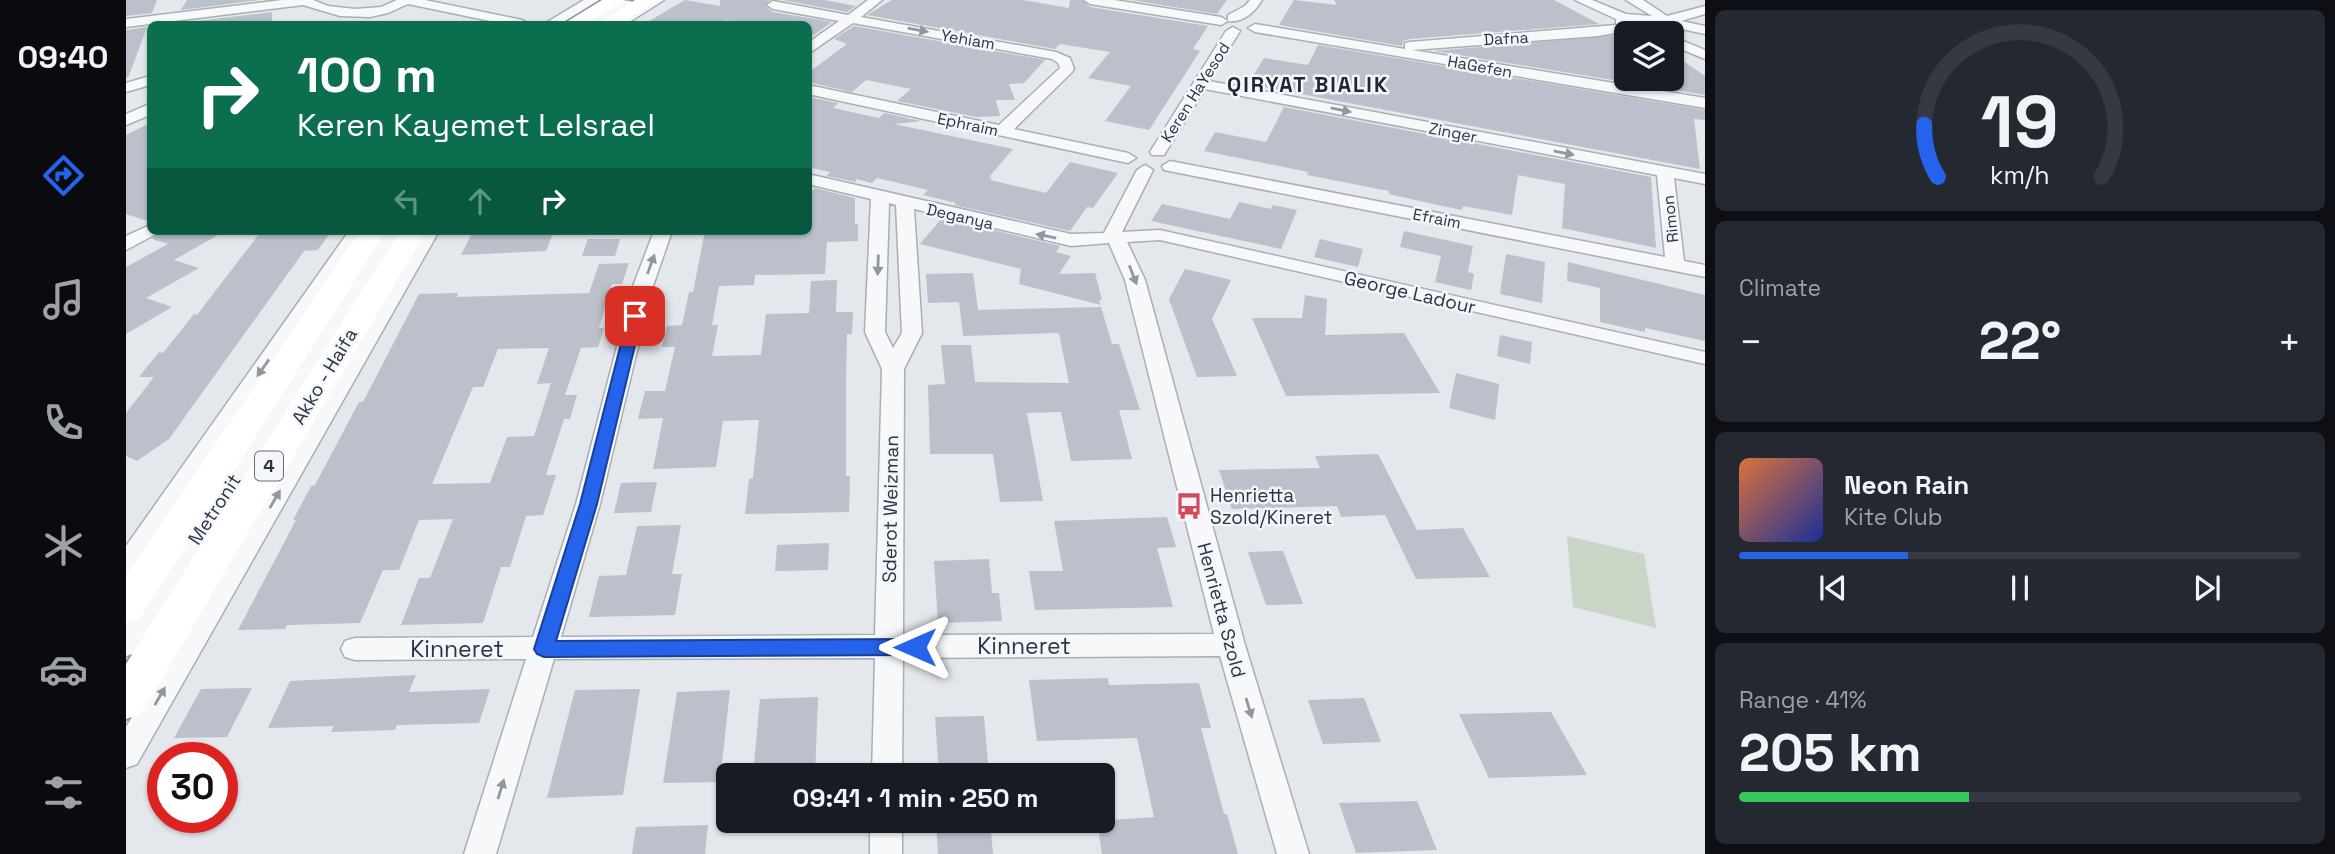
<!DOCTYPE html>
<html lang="en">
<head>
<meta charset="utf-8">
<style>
	body { margin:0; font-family:"Space Grotesk",sans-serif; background:#242831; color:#f1f3f6; height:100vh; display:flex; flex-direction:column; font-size:26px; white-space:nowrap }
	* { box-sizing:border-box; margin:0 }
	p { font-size:23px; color:#9ea1a6 }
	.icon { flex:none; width:38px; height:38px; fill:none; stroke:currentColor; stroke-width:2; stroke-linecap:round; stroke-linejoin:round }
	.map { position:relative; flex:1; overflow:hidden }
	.side { display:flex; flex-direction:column; gap:10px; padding:10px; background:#0d0f14; width:630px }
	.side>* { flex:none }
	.hud { position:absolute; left:21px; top:21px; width:665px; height:214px; border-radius:10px; box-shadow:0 2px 5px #0004; background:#0b6e4f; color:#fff; overflow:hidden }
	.controls { position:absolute; left:1488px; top:21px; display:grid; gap:14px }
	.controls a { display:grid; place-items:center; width:70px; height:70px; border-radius:10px; background:#171b24; box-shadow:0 2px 5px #0004; font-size:35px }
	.speed { position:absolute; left:21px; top:742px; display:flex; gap:14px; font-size:35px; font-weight:700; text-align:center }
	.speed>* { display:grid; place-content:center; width:91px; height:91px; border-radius:50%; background:#171b24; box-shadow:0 2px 5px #0004; line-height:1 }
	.speed .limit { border:10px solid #d22; background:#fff; color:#111 }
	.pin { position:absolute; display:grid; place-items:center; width:60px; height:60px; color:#fff; margin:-30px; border-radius:14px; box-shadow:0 4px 10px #0006 }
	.me { position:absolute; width:77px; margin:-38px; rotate:270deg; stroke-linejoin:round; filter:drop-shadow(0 0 5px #0008) }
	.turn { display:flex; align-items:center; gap:24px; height:147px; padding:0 35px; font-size:32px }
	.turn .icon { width:91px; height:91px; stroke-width:2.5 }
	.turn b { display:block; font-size:49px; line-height:60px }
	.lanes { display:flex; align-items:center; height:66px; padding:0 35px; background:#0003; justify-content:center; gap:35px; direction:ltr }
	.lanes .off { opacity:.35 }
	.big { font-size:52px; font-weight:700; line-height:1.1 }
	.side .tile { flex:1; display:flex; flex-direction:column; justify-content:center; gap:10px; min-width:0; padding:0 24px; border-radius:10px; background:#242831 }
	.side .dial { align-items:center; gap:0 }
	.dial svg { height:182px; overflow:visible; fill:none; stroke:#363941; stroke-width:7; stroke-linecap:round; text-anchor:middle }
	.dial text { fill:#f1f3f6; stroke:none }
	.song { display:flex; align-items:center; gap:21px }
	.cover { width:84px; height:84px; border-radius:10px; background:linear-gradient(135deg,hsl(20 70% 55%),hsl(230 70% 35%)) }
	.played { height:7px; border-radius:4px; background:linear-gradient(90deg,#2563eb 30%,#363941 30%) }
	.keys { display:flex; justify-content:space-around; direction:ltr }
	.heat { display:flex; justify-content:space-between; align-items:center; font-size:38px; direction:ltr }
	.charge { height:10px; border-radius:5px; background:linear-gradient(90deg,#34c759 41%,#363941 0) }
	.trip { position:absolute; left:590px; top:763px; width:399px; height:70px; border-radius:10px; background:#171b24; box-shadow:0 2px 5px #0004; font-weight:700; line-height:70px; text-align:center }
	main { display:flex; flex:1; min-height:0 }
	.menu { display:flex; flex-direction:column; width:126px; justify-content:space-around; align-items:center; background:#090b0e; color:#9ea1a6 }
	.menu .icon { width:49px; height:49px }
	.menu .active { color:#2563eb }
	.menu b { font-size:32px; color:#f1f3f6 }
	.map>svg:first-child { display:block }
	.green { fill:#c9d6c5 }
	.building { fill:#bbc0ca; fill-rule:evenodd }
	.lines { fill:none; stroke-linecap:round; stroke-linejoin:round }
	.minor-casing { stroke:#a9aeb7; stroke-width:3 }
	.highway-casing { stroke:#8b94a3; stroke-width:4 }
	.minor { fill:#f7f8fa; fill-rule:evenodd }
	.highway { fill:#fff; fill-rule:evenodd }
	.oneway { fill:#9196a0 }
	.route { fill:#2563eb; stroke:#184099; stroke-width:2 }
	.labels { text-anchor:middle; stroke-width:5; stroke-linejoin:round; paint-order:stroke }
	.far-street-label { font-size:16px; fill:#2b3445; stroke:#f4f6f9 }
	.shield { fill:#f4f6f9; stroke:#676e7b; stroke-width:2 }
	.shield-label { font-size:18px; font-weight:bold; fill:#2b3445 }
	.street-label { font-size:19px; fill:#2b3445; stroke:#f4f6f9 }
	.poi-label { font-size:19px; fill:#2b3445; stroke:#f4f6f9; text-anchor:start }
	.far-district-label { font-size:21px; font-weight:bold; letter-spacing:2px; fill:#1d2536; stroke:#f4f6f9 }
	.near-street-label { font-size:23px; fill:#2b3445; stroke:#f4f6f9 }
</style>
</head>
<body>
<main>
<nav class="menu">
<b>09:40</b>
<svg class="icon active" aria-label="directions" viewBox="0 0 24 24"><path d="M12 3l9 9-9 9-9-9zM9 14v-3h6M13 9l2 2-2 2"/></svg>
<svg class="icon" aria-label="music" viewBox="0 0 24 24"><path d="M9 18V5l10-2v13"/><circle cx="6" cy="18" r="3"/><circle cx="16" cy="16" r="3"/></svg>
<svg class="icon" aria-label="phone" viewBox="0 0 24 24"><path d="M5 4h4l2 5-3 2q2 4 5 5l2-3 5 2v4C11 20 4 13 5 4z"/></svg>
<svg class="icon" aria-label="climate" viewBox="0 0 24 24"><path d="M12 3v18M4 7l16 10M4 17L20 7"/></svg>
<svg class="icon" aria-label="car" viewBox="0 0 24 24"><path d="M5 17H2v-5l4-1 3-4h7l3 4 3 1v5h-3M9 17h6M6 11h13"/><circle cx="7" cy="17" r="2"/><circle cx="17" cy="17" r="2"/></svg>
<svg class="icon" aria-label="filters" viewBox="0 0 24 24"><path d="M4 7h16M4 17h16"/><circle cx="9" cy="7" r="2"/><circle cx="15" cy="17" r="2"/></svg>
</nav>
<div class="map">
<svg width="1579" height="854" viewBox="0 0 1579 854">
	<rect width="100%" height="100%" fill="#e4e7ec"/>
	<path class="green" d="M1441,536L1518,554L1530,628L1447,607Z"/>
	<path class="building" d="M0,0H31L26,13L0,16Z
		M61,0H134L55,10Z
		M559,0L594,6V0H644L639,6L647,12L706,22L688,35L682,34V24H623L600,20L599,24H518Z
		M656,0H698L730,6L721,12Z
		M766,0H897L943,8L944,0H956L964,7L1082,26L1067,49L1074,51L1023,130L979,121L1005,86L962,78L984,52L934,44L929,49L741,15Z
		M1005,0H1101L1091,14Z
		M1168,0L1211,5L1208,0H1428L1473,24L1284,39L1277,41L1276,46L1153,25Z
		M146,12V24H46Z
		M728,26L919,60L898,83L883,84L889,100H870L874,116L850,117L771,101L785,89L740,80L726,92L682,82V73L721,44L708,39Z
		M21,27L2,78L0,77V30Z
		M1491,35L1500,41V79H1545V63L1559,62L1579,76V95L1308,51Z
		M1192,45L1579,110V120L1568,119L1574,169L1122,84L1138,58L1182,65Z
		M682,97L712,103L707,108L753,118L758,113L795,121L768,124L887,149L863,177L866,178L864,180L920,193L944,162L992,173L967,208L961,207L944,231L828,205L830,203L797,195L802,190L751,178L746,183L730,179V182L701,176L704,172L682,167Z
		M1158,107L1525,177L1530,248L1436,228L1439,184L1392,175L1386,215L1337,206L1336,210L1307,204L1263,194V191L1181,175L1182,172L1078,151L1089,132L1140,142Z
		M24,123V222L0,214V135Z
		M689,188L729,198V224H732V241L701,242L699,274L629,275L628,285L593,286L586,325H592L586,356L635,355L640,314L683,313L685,281L711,280L710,312H727L726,334H721L720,380V476H724L723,512L619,514L623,479L627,478L633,420L597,421L590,467L527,469L537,418L512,419L519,391H539L549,347H536L541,326L556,325L563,292H567L579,231H682V195Z
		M1113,202L1145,209L1147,205L1171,210L1155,249L1025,221L1036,204L1104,219Z
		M816,218L934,246L930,252L945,256L933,274L969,273L976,300H973L975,305L893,284L895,269L794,244Z
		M35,231H99L48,260L73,268L20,298L46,307L0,334V267L42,244L26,239Z
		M347,231H428L420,251L335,255Z
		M1278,231L1347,246L1342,272L1348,274L1345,290L1309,282L1315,256L1274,247Z
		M204,233L192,250L178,251L43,439L11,461L0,456V413L28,377H13L33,352L37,353L68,314L71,315L133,234Z
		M462,239H494L489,256H456Z
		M1194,239L1237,249L1232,267L1188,257Z
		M1380,254L1419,262L1416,303L1374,294Z
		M1442,262L1579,295V341L1519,328V332L1474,322V288L1441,281Z
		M503,263L496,284H486L473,328H478L472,347L455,348L439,395H451L444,419H438L420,475H430L417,515L400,516L384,567H375L357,623L275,625L293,578H304L327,519L293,520L273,570H257L234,623L161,625L159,629L112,630L170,520H167L185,486L189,485L233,402H237L293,294L332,293L331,297L463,293L473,264ZM423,348L411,384L425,383L408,436L381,437L364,483L306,484L347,387H357L372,349Z
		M1059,269L1105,280L1086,319L1111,376L1071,377L1043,299Z
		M847,273L852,310L975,307L986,344H993L1014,410H993L1006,459L945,461L935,412L901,413L917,501L874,502L867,454H804L802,385L819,384L815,345H845L849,382L943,383L933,333L837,336L833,302L802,303L800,274Z
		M1179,295L1201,299L1199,335L1278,333L1314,393L1160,396L1126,318H1176Z
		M1374,335L1406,342L1404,364L1371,356Z
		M1330,373L1373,384L1369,420L1323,408Z
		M1252,454L1291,530L1337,528L1364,577L1290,579L1259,515L1215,517L1211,506L1106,509L1093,470L1194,468L1189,456Z
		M531,482L525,512L488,513L495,483Z
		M1041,517L1050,547L1031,548L1047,607L909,610L903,571H937L928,521Z
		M555,525L546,574H556L549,615L463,617L473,576L500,575L511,526Z
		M703,543L702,570L649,571L651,545Z
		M1157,551L1177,604L1140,605L1122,552Z
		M863,559L866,593H873L876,621L812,623L808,561Z
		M290,675L283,692L364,689L353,723L271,725L269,730L205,732L208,726L142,728L164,681Z
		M982,678L983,685L1073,683L1085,728H1075L1098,814H1101L1112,854H976L971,821L1028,817L1011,738L911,741L903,680Z
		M126,688L101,737L48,738L75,689Z
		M514,689L497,795L421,798L449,690Z
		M604,690L594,782L537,783L551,692Z
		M692,697L689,775H627L634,699Z
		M1238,698L1255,742L1197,744L1182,700Z
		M1425,712L1461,775L1363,778L1333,714Z
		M858,716L863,775H813L809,717Z
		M1291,801L1311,850L1230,853L1213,803Z
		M810,821H864L867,854H812Z
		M582,825L579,854H506L510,827Z"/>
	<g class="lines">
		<defs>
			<path id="minor" d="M156,0H187L202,6L229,9L255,7L271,0H299L396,20L403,24H379L282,4L262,13L244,17L214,16L177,5L0,27V19Z
				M458,0H473L434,24H418Z
				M496,0L508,2L474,24H459Z
				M523,0H538L500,24H484Z
				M742,0H756L735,17L930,52L944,58L948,69L946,72L888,129L1002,153L1010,158L1002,163L682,94V85L873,125L934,68L932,63L926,59L727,23L682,54V43L713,21L647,9L641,5L647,1L722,15Z
				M958,0H988L1095,17L1102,21L1095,25L964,4Z
				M1124,0H1136C1129,12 1117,23 1102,21V15L1119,6Z
				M1449,0H1466L1500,14L1526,16L1500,0H1517L1541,16L1579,6V14L1555,21L1579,26V34L1542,26L1544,28L1537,33L1500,31L1472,36L1286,50L1579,98V108L1129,32L1122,28L1129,24L1279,49V43L1284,42L1490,25V19ZM1502,22L1520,23L1527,28L1514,27Z
				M1107,27L1114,31L1083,81L1579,174V184L1548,178L1558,261L1579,265V277L1038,170L1036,166L1044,161L1539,257L1531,175L1079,89L1038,155H1026L1024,152L1100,31Z
				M1545,36L1579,50V59L1545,45Z
				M24,76V85L0,92V83Z
				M24,104V115L0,125V114Z
				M1019,165L1027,170L996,232L1034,230L1579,352V364L1034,240L1001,242L1019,280L1119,645L1183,854H1151L1094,656L777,658L776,775H746L749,658L428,659L370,854H338L400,659L229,660L219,657L215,649L219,641L229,638L407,637L450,504L506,289L528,231H546L526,289L474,504L435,637L749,635L756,369L739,332L745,199L682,184V174L945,234L978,233L1011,170ZM763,203L770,205L776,333L767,348L759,332ZM788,209L945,246L983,243L999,280L1088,634L777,635L778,369L796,333Z
				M24,225V231H32L30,234L0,250V236Z
				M223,231H241L9,573L0,576V546Z
				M257,231H275L10,653L0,656V622Z
				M295,231H313L11,764L0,768V727Z
				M744,821H776V854H744Z"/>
			<path id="highway" d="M476,0H499L460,24H437Z
				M509,0H531L494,24H471Z
				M234,231H260L14,618L0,622V576Z
				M274,231H300L15,714L0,719V664Z"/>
		</defs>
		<use href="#minor" class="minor-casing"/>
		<use href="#highway" class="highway-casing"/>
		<use href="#minor" class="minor"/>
		<use href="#highway" class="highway"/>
	</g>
	<defs><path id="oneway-solid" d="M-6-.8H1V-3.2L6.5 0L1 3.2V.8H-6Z" transform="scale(1.75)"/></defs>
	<g class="oneway">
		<use href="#oneway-solid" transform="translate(792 30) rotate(10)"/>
		<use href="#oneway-solid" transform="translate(1215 110) rotate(11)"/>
		<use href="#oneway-solid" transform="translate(1438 153) rotate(11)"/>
		<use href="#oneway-solid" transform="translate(920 236) rotate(-168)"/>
		<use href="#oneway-solid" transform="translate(525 264) rotate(-70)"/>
		<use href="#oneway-solid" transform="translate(752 265) rotate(92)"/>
		<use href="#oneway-solid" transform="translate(1007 275) rotate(69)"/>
		<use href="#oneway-solid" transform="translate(137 368) rotate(125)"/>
		<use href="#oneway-solid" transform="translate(149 499) rotate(-60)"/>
		<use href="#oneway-solid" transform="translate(34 696) rotate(-60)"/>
		<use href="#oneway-solid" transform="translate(1123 708) rotate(73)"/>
		<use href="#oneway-solid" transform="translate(375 789) rotate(-73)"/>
	</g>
	<path class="route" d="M509,312L516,316L471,504L430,641L789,639L795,642L798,647L795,653L789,655L418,657L411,654L408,649L454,504L502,316Z"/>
	<defs>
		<symbol id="bus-bare" viewBox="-9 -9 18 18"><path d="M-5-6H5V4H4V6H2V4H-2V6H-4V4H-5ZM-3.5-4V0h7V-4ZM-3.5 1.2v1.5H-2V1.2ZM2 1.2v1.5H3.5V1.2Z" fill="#d1495b" stroke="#f4f6f9" stroke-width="2.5" paint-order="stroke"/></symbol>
	</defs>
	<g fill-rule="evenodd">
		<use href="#bus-bare" x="1044" y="487" width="38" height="38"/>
	</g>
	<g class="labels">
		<g class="far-street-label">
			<text transform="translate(1380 38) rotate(-3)" y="6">Dafna</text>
			<text transform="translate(842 39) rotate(10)" y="6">Yehiam</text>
			<text transform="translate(1354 66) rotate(10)" y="6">HaGefen</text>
			<text transform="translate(1069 92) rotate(-58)" y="6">Keren HaYesod</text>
			<text transform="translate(842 124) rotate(12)" y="6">Ephraim</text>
			<text transform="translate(1327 132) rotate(11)" y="6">Zinger</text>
			<text transform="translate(834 216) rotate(13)" y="6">Deganya</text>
			<text transform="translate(1311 218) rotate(11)" y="6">Efraim</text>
			<text transform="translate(1544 219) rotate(-96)" y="6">Rimon</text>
		</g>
		<rect class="shield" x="129" y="451.5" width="28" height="29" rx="5"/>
		<g class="shield-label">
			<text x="143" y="472">4</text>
		</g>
		<g class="street-label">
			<text transform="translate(1284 292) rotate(13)" y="7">George Ladour</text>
			<text transform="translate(198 376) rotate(-59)" y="7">Akko - Haifa</text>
			<text transform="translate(88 509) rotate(-57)" y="7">Metronit</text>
			<text transform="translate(764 509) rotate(-89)" y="7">Sderot Weizman</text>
			<text transform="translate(1096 610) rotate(75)" y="7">Henrietta Szold</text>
		</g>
		<g class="poi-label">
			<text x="1084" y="502">Henrietta<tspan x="1084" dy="22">Szold/Kineret</tspan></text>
		</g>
		<g class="far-district-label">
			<text x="1182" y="92">QIRYAT BIALIK</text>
		</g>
		<g class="near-street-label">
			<text x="898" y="654">Kinneret</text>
			<text x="331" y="657">Kinneret</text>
		</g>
	</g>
</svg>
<div class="controls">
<a><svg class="icon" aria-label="layers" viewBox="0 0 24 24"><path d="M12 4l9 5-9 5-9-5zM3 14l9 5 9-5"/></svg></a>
</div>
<div class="speed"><div class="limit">30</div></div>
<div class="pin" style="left:509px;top:316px;background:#d93025"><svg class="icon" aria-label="arrive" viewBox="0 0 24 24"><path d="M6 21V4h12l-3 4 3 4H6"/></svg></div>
<svg class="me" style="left:789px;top:647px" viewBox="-20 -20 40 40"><path d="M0-17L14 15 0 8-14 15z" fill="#2563eb" stroke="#fff" stroke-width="4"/></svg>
<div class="trip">09:41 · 1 min · 250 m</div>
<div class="hud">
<div class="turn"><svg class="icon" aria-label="right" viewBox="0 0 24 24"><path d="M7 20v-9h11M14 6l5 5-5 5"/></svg><div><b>100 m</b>Keren Kayemet LeIsrael</div></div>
<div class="lanes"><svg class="icon off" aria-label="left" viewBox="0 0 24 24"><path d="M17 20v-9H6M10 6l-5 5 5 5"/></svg><svg class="icon off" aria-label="ahead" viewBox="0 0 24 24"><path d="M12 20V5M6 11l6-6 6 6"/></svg><svg class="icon" aria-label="right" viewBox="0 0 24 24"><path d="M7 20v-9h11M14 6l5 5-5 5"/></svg></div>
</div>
</div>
<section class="side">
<div class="tile dial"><svg viewBox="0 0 100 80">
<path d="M14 69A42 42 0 1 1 86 69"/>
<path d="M14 69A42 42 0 0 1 8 46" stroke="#2563eb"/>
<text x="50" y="56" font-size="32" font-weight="700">19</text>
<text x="50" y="72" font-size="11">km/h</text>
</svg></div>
<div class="tile"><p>Climate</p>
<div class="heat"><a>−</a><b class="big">22°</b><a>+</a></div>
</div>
<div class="tile">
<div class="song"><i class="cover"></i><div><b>Neon Rain</b><p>Kite Club</p></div></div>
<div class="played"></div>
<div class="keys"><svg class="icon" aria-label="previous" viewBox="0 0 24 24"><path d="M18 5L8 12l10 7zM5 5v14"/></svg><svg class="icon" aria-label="pause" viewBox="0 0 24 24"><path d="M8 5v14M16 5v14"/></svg><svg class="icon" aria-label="next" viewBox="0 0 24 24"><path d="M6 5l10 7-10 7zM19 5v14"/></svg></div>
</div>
<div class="tile"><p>Range · 41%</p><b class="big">205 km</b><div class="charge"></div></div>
</section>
</main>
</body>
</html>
